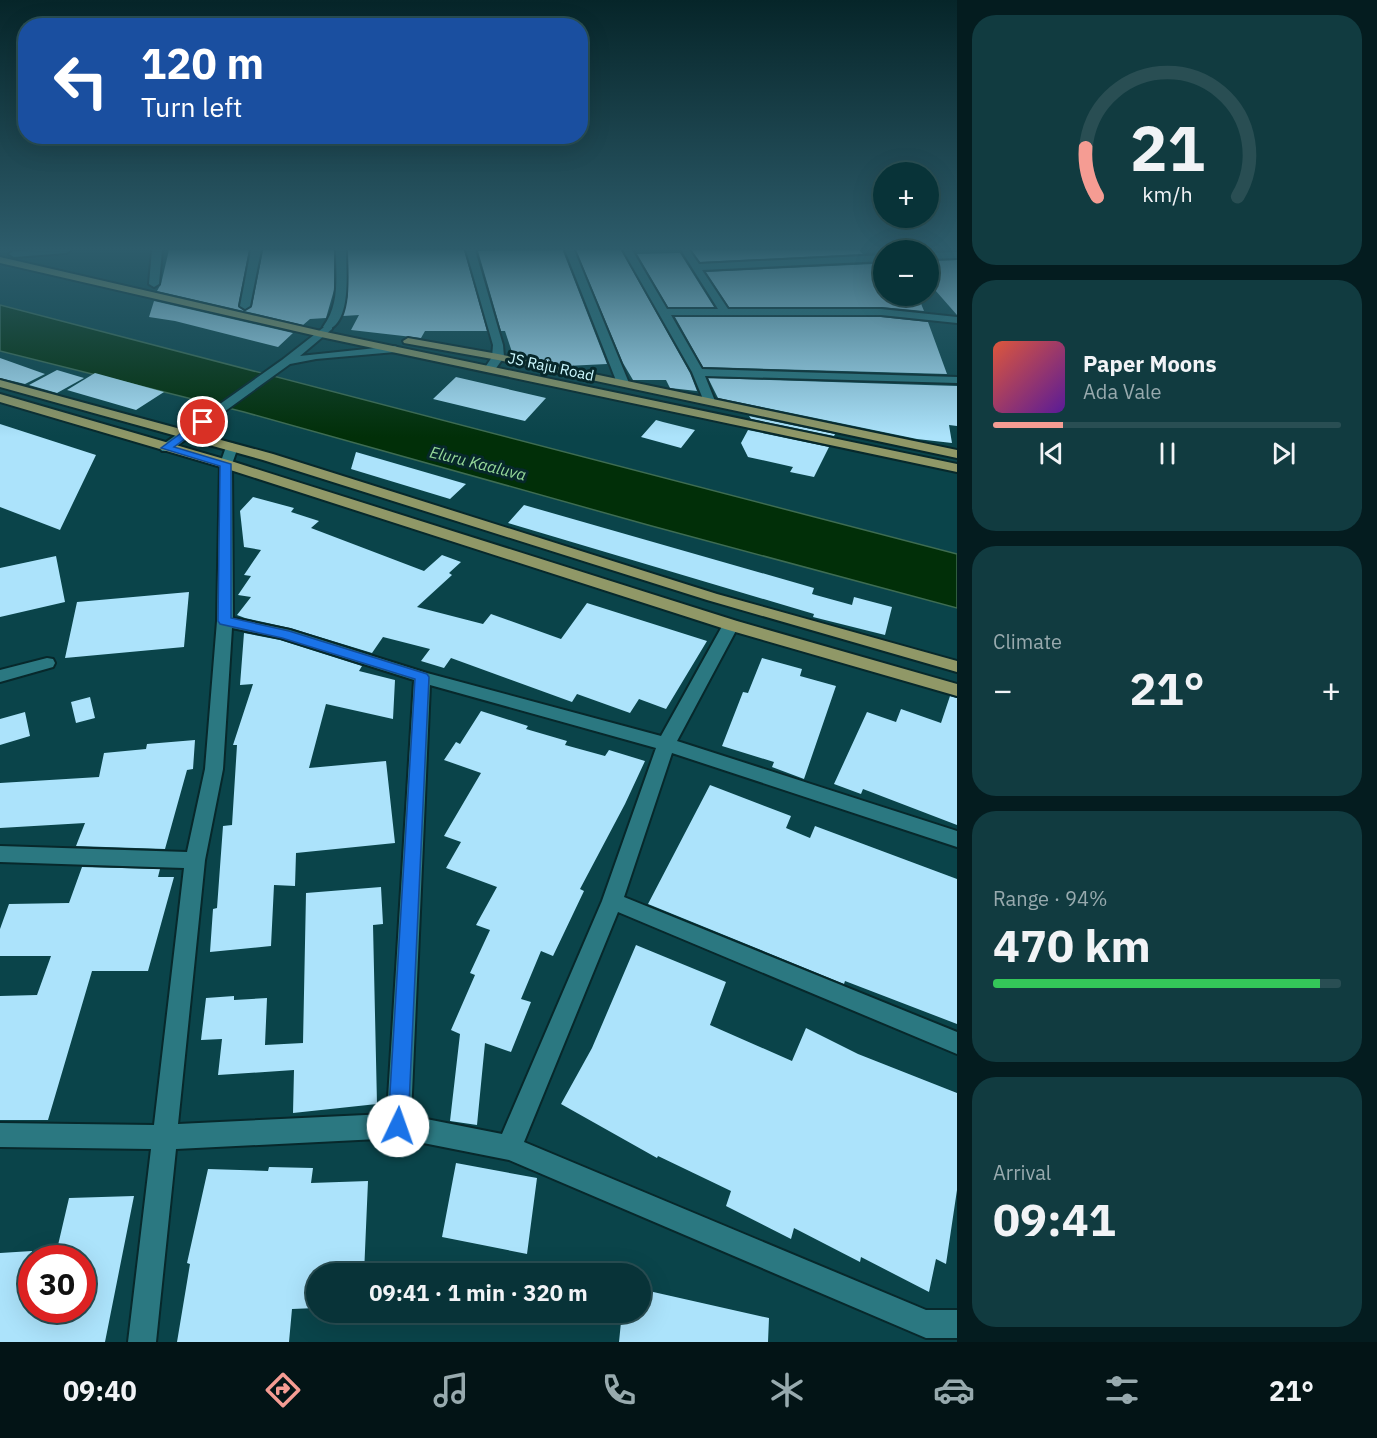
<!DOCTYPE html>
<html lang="en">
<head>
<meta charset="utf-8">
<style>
	body { margin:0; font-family:"IBM Plex Sans",sans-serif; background:#113b40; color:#f1f3f6; height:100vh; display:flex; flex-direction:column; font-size:22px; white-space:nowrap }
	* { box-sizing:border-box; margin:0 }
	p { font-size:20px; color:#98aaae }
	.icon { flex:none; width:33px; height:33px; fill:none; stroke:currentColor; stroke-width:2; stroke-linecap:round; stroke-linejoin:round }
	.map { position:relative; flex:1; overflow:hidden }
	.panel { display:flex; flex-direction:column; gap:15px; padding:15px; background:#041c1f; width:420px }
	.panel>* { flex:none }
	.hud { position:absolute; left:18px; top:18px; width:570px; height:126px; border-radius:24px; box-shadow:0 6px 24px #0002,0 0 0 2px #294e53; background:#1a4fa0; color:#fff; overflow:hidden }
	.controls { position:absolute; left:873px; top:162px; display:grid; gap:12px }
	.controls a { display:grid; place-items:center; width:66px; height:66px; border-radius:50%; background:#083338; box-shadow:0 6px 24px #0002,0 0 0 2px #294e53; font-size:30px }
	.speed { position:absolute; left:18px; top:1245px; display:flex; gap:12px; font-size:30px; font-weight:700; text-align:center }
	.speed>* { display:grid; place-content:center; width:78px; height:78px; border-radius:50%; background:#083338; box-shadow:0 6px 24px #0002,0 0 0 2px #294e53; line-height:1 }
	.speed .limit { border:9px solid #d22; background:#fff; color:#111 }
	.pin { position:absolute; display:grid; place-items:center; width:51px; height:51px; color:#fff; margin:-26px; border:3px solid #fff; border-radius:50%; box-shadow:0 2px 6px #0007 }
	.me { position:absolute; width:66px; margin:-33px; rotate:3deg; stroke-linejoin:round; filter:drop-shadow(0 0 4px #0008) }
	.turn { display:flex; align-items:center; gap:21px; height:126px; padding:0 24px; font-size:27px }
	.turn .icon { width:78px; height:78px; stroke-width:2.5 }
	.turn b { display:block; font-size:42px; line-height:51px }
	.big { font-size:45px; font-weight:800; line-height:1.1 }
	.panel .widget { flex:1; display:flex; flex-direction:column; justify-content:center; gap:9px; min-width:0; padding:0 21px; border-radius:24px; background:#113b40 }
	.panel .dial { align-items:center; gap:0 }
	.dial svg { height:156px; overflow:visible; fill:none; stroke:#294e53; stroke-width:7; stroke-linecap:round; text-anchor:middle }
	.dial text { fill:#f1f3f6; stroke:none }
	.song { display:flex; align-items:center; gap:18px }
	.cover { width:72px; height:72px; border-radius:9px; background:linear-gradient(135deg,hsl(10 70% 55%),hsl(270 70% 35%)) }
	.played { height:6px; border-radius:3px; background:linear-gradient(90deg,#f59c93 20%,#294e53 20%) }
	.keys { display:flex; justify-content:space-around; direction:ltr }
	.heat { display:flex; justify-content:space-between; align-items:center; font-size:33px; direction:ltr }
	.charge { height:9px; border-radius:4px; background:linear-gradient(90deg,#34c759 94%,#294e53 0) }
	.trip { position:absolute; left:306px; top:1263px; width:345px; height:60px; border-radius:30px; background:#083338; box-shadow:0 6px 24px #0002,0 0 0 2px #294e53; font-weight:800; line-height:60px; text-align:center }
	.dock { display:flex; height:96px; justify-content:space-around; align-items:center; background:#031416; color:#98aaae }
	.dock .icon { width:42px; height:42px }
	.dock .current { color:#f59c93 }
	.dock b { font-size:27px; color:#f1f3f6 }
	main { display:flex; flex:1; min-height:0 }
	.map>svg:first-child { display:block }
	.water { fill:#012f08; stroke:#3e6c52; stroke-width:1.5 }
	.building { fill:#ace3fb }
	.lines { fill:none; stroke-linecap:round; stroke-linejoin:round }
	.minor-casing { stroke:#07282b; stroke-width:4 }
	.tertiary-casing { stroke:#07282b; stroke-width:4 }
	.primary-casing { stroke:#07282b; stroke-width:4 }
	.minor { fill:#2b7881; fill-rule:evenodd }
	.tertiary { fill:#2b7881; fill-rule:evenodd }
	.primary { fill:#909867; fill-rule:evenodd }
	.route { fill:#1a73e8; stroke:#114b97; stroke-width:1.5 }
	.labels { text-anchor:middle; stroke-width:6; stroke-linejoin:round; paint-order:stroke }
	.far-street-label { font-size:15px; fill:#ccf9ff; stroke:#07282b }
	.far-water-label { font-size:16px; font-style:italic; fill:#96d999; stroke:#07282b }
</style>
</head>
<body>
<main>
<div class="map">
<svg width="957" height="1342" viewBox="0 0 957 1342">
	<rect width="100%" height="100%" fill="#0a444a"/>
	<path class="water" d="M0,305L957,554V608L648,525L244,412L0,351Z"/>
	<path class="building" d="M169,250H249L238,306L244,311L157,291L161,284Z
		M263,250H334V290L326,318L310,319L303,325L244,311L252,306Z
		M348,250H464L487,331H425L421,338L351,330L359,315L343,316L348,295Z
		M563,250V251L607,364L566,366L513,355L505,331H501L478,251Z
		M576,250H621L690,373L697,391L670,388L666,380H633L623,363Z
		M691,250H859L863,254L700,262Z
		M680,253L714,307H668L637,254Z
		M957,260V315L928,282V261Z
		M873,264L884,274V296H918L924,311L881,307H729L706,272Z
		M154,301L293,333L278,347L175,321L149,317Z
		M675,317H881L928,322L947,374L703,367Z
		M0,358L45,374L25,384L0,378Z
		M57,370L84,378L57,393L29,385Z
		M95,373L164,392L136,410L67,390Z
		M456,377L546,398L525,421L433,399Z
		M708,378L957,386V426L949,425L952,443L917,439L718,398Z
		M749,416L835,434L834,436L751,419Z
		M656,420L663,422L695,430L681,448L641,437Z
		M0,424L96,455L60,530L0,507Z
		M748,430L829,447L814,477L790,472L793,467L748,457L741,443Z
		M356,452L466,484L450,499L351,469Z
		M253,497L294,508L291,512L319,521L311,528L424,571L442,555L461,562L449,573L452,575L417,607L483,624L491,614L561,639L587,603L707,641L666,709L639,699L630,713L577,694L572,702L451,658L444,668L421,661L430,649L383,637L372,653L290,628L245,618L237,615L251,597L238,595L251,576L244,575L261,550L244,547L240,511Z
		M524,505L814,588L812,594L852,605L854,597L892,607L885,635L813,617L814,614L508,523Z
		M56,556L65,602L0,617V568Z
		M189,592L184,647L65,658L77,602Z
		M244,633L280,640L362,666L359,671L395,680L393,719L326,704L309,768L386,761L395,843L296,853L295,886L274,885L271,946L210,952L213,909L217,908L223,826L232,825L237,745H233L253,684L240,685Z
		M762,658L802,669L800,676L836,686L804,779L772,767L774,762L722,746L743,692L748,693Z
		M950,696L957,698V825L863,789L861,794L834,784L867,712L896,722L901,709L941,723Z
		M90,697L95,718L76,723L71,702Z
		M481,711L528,726L526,729L567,741L565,745L605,756L609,750L645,761L625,804L580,889L584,891L553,956L541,951L521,999L531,1002L511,1052L485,1043L477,1125L450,1121L460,1034L451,1030L475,975L470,973L490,930L476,925L497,887L446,868L461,842L444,836L481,773L444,760L456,742L460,744Z
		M25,712L30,736L0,745V719Z
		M195,740L193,769L187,770L165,849L76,846L85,823L0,828V783L99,777L104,753L146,749L147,744Z
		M710,785L791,816L786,828L810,838L815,826L957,879V1024L845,981L844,984L648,904Z
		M82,867L160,869L158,877H174L148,971H92L48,1120H0V996L37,995L51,956H0V929L9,904L69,903Z
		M381,887L383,924L373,925L377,1104L293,1113L294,1070L218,1075L222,1039L201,1040L206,998L234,996V1000L267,998L265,1045L303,1043L306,893Z
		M636,945L726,982L710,1025L792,1061L806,1028L858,1054L957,1093V1190L946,1264L936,1259L929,1292L861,1257L860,1262L794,1228L791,1239L726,1206L731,1191L658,1156L657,1158L561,1104L592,1048Z
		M456,1163L537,1178L527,1254L442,1237Z
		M269,1167L313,1168L311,1183L368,1181L364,1274H316V1308L292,1309L289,1342H177L190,1264L187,1263L208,1169L268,1171Z
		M134,1196L105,1342H0V1253L32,1251V1310H82V1258H55L69,1198Z
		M640,1289L769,1318L768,1342H619L622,1312H640Z"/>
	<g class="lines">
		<defs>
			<path id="minor" d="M35,250H71L66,253L14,257L9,254L14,251Z
				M152,250H162L159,284L154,287L149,284Z
				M251,250H261L250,306L245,309L240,306Z
				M336,250H346C346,271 352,321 328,330L323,327C340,304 336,278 336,250Z
				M565,250H574L629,383L627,385H619L617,383Z
				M623,250H632L667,309H718L681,250H689L699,264L884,255V261L702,270L728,309H881L957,317V323L881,315H671L702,369L957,377V383L705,376L715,401L713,404H705L692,372Z
				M957,252V258L928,259V253Z
				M232,443L238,447L232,464L233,618L290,630L427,673L661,736L725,621H737L739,625L677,741L957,831V847L672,753L624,897L957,1032V1054L618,912L524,1142L926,1310H957V1338H926L509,1160L398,1138L176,1149L156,1342H128L151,1149L0,1147V1123L154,1125L184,868L0,862V846L187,852L205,769L217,621L220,464L226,447ZM232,628L281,638L414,680L387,1114L178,1124L205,860L223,769ZM430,685L656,748L602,901L502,1134L411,1116Z
				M47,658L53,659L55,663L53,667L0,682V670Z"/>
			<path id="tertiary" d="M466,250H475L503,345L504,357L494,371L490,372L484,369L492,357L493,345Z
				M328,324L332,325V329L300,356L395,346L400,349L395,352L316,359L290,364L170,451H162L160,448L162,445L282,360Z"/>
			<path id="primary" d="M0,257L321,331L957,464V472L321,337L0,263Z
				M408,338L498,354L957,450V458L498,360L404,343L403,341Z
				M0,380L273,454L717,594L957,661V672L707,600L263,460L0,387Z
				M0,394L231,461L737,621L957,684V696L725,629L221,467L0,402Z"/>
		</defs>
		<use href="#minor" class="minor-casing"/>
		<use href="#tertiary" class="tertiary-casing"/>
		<use href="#primary" class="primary-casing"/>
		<use href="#minor" class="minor"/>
		<use href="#tertiary" class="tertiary"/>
		<use href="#primary" class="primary"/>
	</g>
	<linearGradient id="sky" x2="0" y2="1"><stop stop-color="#062529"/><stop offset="0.57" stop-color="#2d5c6b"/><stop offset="1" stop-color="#2d5c6b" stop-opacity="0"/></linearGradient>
	<rect width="957" height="437" fill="url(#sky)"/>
	<path class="route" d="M199,420L208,422L174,447L231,464V618L289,631L427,674L429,677L408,1126L405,1133L398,1136L391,1133L388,1126L415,679L282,638L220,624L218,621L220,466L161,448Z"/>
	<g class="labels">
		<g class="far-street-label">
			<text transform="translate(551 367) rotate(12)" y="5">JS Raju Road</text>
		</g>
		<g class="far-water-label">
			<text transform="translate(478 463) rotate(14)" y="6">Eluru Kaaluva</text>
		</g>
	</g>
</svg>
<div class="controls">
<a>+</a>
<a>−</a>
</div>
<div class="speed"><div class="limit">30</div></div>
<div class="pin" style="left:203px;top:422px;background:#d93025"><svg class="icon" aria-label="arrive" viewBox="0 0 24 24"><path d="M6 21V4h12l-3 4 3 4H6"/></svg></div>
<svg class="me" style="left:398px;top:1126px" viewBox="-20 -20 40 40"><circle r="19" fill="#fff"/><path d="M0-13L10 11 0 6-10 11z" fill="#1a73e8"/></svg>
<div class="trip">09:41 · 1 min · 320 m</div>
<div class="hud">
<div class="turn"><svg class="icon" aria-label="left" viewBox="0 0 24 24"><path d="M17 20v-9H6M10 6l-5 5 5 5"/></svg><div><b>120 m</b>Turn left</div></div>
</div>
</div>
<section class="panel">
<div class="widget dial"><svg viewBox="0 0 100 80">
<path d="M14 69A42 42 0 1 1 86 69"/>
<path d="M14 69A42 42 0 0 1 8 44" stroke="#f59c93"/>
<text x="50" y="56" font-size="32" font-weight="700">21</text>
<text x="50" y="72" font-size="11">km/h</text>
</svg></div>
<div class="widget">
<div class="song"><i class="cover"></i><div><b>Paper Moons</b><p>Ada Vale</p></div></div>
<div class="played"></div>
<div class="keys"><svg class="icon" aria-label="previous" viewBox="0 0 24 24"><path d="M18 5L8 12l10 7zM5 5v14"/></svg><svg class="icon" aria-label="pause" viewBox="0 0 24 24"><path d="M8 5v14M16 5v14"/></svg><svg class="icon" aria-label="next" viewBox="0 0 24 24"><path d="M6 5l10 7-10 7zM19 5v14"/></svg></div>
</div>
<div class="widget"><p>Climate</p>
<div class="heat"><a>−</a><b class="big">21°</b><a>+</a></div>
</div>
<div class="widget"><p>Range · 94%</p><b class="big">470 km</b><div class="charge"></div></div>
<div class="widget"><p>Arrival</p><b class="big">09:41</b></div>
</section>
</main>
<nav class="dock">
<b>09:40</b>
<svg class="icon current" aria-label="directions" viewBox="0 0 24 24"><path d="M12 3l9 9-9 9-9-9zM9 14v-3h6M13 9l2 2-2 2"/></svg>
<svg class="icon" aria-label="music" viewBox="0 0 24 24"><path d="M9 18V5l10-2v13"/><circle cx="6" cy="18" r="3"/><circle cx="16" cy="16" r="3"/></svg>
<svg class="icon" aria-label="phone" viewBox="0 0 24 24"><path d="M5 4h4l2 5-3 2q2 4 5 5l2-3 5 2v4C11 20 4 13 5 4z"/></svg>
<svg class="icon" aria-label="climate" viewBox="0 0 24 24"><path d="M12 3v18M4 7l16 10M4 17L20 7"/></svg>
<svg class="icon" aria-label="car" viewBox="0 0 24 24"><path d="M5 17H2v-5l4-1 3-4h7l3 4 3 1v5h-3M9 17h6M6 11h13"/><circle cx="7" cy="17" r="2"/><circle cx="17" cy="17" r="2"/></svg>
<svg class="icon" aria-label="filters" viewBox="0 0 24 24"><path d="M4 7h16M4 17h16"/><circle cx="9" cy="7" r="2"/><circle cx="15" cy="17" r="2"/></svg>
<b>21°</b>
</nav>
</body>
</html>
